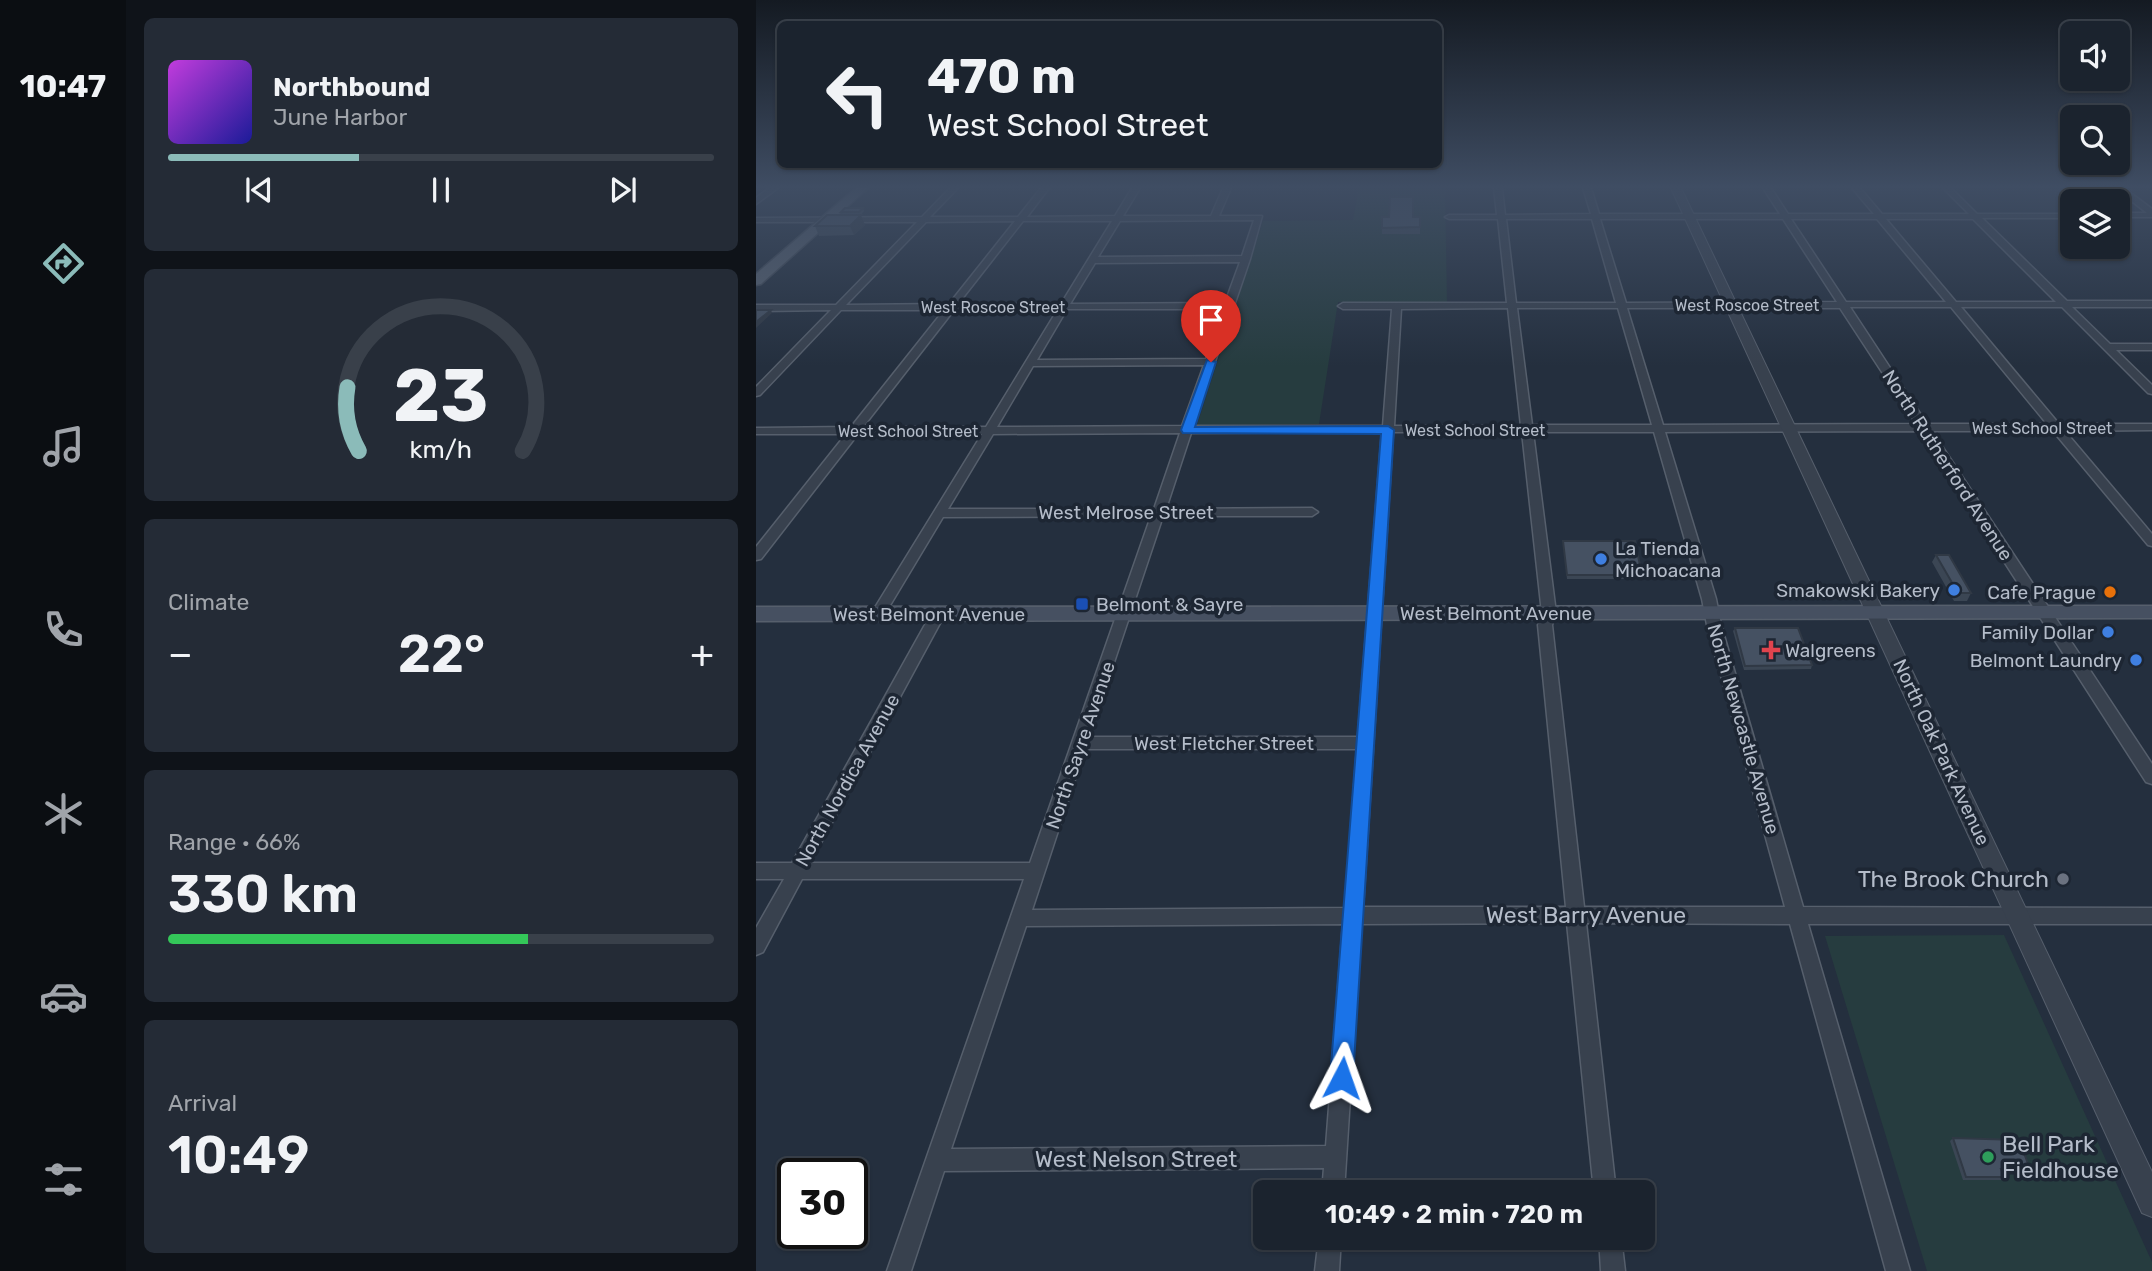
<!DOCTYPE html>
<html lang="en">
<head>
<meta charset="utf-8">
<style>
	body { margin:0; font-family:Rubik,sans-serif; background:#242b36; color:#f1f3f6; height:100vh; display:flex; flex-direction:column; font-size:26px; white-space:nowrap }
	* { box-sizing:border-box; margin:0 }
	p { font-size:23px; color:#a0a4aa }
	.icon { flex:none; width:38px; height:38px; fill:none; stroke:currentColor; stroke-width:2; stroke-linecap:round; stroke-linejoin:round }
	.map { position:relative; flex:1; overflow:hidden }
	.drawer { display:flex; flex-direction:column; gap:18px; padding:18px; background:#0f1319; width:630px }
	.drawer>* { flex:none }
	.top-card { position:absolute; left:21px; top:21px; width:665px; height:147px; border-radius:10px; box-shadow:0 2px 5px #0004,0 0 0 2px #39404a; background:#1b232e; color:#f1f3f6; overflow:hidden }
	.buttons { position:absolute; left:1304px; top:21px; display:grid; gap:14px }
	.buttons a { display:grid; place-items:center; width:70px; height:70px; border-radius:10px; background:#1b232e; box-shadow:0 2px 5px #0004,0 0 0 2px #39404a; font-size:35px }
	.speed { position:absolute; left:21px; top:1158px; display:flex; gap:14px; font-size:35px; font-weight:700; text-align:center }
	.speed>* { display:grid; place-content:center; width:91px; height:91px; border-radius:50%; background:#1b232e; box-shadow:0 2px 5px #0004,0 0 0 2px #39404a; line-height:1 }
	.speed .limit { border:4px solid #111; border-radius:10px; background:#fff; color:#111 }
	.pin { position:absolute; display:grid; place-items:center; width:60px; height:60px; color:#fff; margin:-72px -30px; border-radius:50% 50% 50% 0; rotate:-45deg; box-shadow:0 0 7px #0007 }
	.pin .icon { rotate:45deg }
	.me { position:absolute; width:77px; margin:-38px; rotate:4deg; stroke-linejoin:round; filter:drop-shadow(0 0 5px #0008) }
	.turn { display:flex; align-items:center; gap:24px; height:147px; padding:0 35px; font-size:32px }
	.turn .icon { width:91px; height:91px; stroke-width:2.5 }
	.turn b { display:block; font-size:49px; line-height:60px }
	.big { font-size:52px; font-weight:600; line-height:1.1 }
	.drawer .card { flex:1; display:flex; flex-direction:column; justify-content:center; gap:10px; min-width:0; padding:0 24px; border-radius:10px; background:#242b36 }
	.drawer .dial { align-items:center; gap:0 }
	.dial svg { height:182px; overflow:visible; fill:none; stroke:#39404a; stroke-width:7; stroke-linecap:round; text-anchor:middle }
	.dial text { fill:#f1f3f6; stroke:none }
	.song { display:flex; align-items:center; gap:21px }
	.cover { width:84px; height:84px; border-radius:10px; background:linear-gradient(135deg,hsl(290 70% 55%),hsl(240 70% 35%)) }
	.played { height:7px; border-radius:4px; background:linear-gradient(90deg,#8bbbb9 35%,#39404a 35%) }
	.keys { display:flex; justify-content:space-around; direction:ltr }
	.heat { display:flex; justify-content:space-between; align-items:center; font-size:38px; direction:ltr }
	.charge { height:10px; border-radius:5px; background:linear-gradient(90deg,#34c759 66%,#39404a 0) }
	.trip { position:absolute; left:497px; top:1180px; width:402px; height:70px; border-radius:10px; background:#1b232e; box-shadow:0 2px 5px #0004,0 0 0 2px #39404a; font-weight:600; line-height:70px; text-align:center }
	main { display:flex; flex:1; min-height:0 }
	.dock { display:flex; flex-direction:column; width:126px; justify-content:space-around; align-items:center; background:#0b0e12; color:#a0a4aa }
	.dock .icon { width:49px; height:49px }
	.dock .active { color:#8bbbb9 }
	.dock b { font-size:32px; color:#f1f3f6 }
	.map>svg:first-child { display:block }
	.green { fill:#263c3f }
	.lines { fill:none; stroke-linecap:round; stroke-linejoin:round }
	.minor-casing { stroke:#565f6c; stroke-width:3 }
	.tertiary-casing { stroke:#565f6c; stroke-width:2 }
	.secondary-casing { stroke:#565f6c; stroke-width:3 }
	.primary-casing { stroke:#414a57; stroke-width:3 }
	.minor { fill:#38414e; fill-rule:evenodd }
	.tertiary { fill:#38414e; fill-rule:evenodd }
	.secondary { fill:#465061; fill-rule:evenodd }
	.primary { fill:#56606e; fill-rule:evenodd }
	.wall { fill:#3b4654 }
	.shaded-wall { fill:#303945 }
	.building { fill:#455162; stroke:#303945; stroke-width:2 }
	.route { fill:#1a73e8; stroke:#114b97; stroke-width:2 }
	.shop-dot { fill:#3f7fe0; stroke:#1d2633; stroke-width:2.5 }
	.food-dot { fill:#e8710a; stroke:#1d2633; stroke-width:2.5 }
	.transit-dot { fill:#1a4fb4; stroke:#1d2633; stroke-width:2.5 }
	.health-dot { fill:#e0444e; stroke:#1d2633; stroke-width:2.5 }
	.worship-dot { fill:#6b7280; stroke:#1d2633; stroke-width:2.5 }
	.leisure-dot { fill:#2e9e5b; stroke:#1d2633; stroke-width:2.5 }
	.labels { text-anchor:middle; stroke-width:7; stroke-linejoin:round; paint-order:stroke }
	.far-street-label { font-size:16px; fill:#b4bcc9; stroke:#1d2633 }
	.street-label { font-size:19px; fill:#b4bcc9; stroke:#1d2633 }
	.poi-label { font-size:19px; fill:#b4bcc9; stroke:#1d2633; text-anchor:end }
	.near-poi-label { font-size:23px; fill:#b4bcc9; stroke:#1d2633; text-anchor:end }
	.near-street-label { font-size:23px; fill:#b4bcc9; stroke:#1d2633 }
</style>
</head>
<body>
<main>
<nav class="dock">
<b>10:47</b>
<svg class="icon active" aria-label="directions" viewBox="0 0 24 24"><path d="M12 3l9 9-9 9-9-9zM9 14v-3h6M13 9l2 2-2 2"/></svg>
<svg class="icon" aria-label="music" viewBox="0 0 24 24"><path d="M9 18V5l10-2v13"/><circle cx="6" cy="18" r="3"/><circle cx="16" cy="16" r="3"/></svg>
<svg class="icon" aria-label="phone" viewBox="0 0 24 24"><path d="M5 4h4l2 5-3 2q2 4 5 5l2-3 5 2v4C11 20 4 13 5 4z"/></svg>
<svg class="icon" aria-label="climate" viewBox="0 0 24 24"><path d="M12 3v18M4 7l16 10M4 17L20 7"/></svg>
<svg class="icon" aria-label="car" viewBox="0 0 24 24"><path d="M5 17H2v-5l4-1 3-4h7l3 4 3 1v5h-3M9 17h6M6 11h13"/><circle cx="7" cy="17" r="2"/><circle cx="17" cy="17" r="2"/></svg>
<svg class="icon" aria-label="filters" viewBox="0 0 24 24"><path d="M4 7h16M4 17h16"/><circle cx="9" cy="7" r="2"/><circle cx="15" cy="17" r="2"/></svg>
</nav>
<section class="drawer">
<div class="card">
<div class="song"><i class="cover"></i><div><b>Northbound</b><p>June Harbor</p></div></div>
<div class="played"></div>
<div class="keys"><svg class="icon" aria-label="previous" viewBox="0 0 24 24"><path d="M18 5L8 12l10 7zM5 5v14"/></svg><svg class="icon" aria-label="pause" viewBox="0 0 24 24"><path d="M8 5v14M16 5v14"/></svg><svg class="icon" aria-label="next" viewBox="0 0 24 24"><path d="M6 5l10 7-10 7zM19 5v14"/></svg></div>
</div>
<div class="card dial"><svg viewBox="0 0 100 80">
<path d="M14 69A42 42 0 1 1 86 69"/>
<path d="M14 69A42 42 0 0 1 9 41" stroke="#8bbbb9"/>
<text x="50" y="56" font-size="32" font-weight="700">23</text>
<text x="50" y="72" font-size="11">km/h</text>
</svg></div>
<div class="card"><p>Climate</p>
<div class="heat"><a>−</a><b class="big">22°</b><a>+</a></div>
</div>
<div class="card"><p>Range · 66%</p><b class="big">330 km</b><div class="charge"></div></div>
<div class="card"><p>Arrival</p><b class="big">10:49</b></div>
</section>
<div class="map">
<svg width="1396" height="1271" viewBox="0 0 1396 1271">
	<rect width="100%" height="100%" fill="#242f3e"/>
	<path class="green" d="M603,188H689L691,303L582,302L563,424L441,425L507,221L597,220Z
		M1248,935L1396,1262V1271H1171L1069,936Z"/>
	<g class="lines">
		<defs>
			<path id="minor" d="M13,188H22L0,204V198Z
				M194,188H202L174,217H262L285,188H293L271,217L359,216L376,188H384L367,216H455L467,188H475L463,216H506L494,259L437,426H627L636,309H587L582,306L587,303H751L742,219H693L689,217L693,215H741L738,188H746L749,215L835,214L827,188H835L843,214H1024L1007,188H1015L1032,214H1118L1096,188H1104L1126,214H1213L1187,188H1195L1221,214H1316V218H1226L1311,301H1396V307H1316L1354,344H1396V350H1360L1396,385V394L1392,393L1306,307H1205L1303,424H1396V430L1309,431L1396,534V546L1392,545L1297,431H1176L1396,764V784L1390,782L1164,431L909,432L960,599L965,625L1047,907L1396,908V924H1052L1154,1271H1130L1034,924L830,923L860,1192H838L811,923L605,924L588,1192H566L568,1168L188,1171L155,1271H131L268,879H46L7,952L0,955V928L28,879H0V863H36L175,614L182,609L189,614L54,863H274L395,516L187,517L127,617L122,619L115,614L226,434H102L5,559L0,560V547L90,434H0V428L95,427L188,310H85L4,395L0,396V387L75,310L0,311V305H80L161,222H0V218L166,217ZM750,219H836L860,303H760ZM844,219H1027L1081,302L870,303ZM1035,219H1121L1190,302H1090ZM1130,219H1217L1300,302H1200ZM498,220L486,256L342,257L364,221ZM259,221L193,304L90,305L170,222ZM267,221H356L305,304H202ZM484,262L469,303L314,304L339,263ZM1094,307H1195L1291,424H1171ZM752,308L765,426H638L645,309ZM761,308H862L896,425H776ZM871,308H1084L1160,424L907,425ZM302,309L230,427H107L198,310ZM311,309H467L450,359L281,360ZM448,365L426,426L241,427L277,366ZM626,432L602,737H333L407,516H556L562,512L556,508L410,509L435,433ZM637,432H766L786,613L782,625L810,907H607ZM777,432H898L946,599L951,625L1029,907H828L796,625L800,613ZM424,433L398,509H192L237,434ZM329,749H601L589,908L276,910ZM587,924L570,1146L195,1149L270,926Z
				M1359,188H1368L1396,209V217H1362V213H1391Z
				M563,1237H585L583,1271H559Z
				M843,1237H865L869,1271H845Z"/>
			<path id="tertiary" d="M915,188H925L1396,1172V1217L1386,1213Z"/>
			<path id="secondary" d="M1396,606V618L0,621V607Z"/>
			<path id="primary" d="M100,188H112L5,284L0,285V274Z"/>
		</defs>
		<use href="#minor" class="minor-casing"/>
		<use href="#tertiary" class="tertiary-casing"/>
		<use href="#secondary" class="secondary-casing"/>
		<use href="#primary" class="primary-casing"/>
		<use href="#minor" class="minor"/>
		<use href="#tertiary" class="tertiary"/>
		<use href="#secondary" class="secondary"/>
		<use href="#primary" class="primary"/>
	</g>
	<path class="wall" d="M107,208L108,211L105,215H86L85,212Z
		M657,217H664V234H626V228Z
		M109,225L98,235L63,236L59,226Z
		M807,541L886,575V579H811Z
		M1180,555L1215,593L1211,601H1198L1176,562Z
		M979,628L1056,665L1055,669L988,670L977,631Z
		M1197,1138L1274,1169L1270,1172H1246L1248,1177L1245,1180H1207L1194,1141Z"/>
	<path class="shaded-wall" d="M105,215L109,225L98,235L94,226Z
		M15,310L16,313L0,328V322Z"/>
	<path class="building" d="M634,197H657V217H664V227L626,228V217H633Z
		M89,208H107L103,212H85Z
		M71,215H105L94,226H59Z
		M0,310H15L0,322Z
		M807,541H879L886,575H811Z
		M1180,555H1193L1215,593H1202Z
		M979,628H1042L1056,665L989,666Z
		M1197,1138L1263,1140L1274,1169H1245L1248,1177H1210Z"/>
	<linearGradient id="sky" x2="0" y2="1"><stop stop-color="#141a22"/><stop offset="0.51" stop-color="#3f4d63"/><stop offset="1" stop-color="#3f4d63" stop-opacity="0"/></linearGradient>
	<rect width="1396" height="366" fill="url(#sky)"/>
	<path class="route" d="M451,360L460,362L439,427L632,426L638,430L597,1078L594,1086L586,1090L577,1086L574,1078L625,434L427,433L425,430Z"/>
	<g class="shop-dot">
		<circle cx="845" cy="559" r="7"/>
		<circle cx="1198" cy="590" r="7"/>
		<circle cx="1352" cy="632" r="7"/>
		<circle cx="1380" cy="660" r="7"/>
	</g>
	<circle class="food-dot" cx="1354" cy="592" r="7"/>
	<rect class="transit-dot" x="319" y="597" width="14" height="14" rx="3.5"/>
	<path class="health-dot" d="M1011.5 639.5h7v7h7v7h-7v7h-7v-7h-7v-7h7z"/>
	<circle class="worship-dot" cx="1307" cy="879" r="7"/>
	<circle class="leisure-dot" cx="1232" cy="1157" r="7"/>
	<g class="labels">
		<g class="far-street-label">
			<text x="991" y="311">West Roscoe Street</text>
			<text x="237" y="313">West Roscoe Street</text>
			<text x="1286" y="434">West School Street</text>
			<text x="719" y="436">West School Street</text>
			<text x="152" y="437">West School Street</text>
		</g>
		<g class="street-label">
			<text transform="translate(1192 465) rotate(57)" y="7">North Rutherford Avenue</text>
			<text x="370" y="519">West Melrose Street</text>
			<text x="740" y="620">West Belmont Avenue</text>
			<text x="173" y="621">West Belmont Avenue</text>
			<text transform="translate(988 729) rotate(74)" y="7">North Newcastle Avenue</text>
			<text x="468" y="750">West Fletcher Street</text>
			<text transform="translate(324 745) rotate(-71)" y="7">North Sayre Avenue</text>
			<text transform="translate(1186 752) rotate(65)" y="7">North Oak Park Avenue</text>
			<text transform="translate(91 780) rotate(-61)" y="7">North Nordica Avenue</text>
		</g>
		<g class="poi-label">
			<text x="859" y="555" text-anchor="start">La Tienda<tspan x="859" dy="22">Michoacana</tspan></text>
			<text x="1184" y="597">Smakowski Bakery</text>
			<text x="1340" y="599">Cafe Prague</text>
			<text x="340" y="611" text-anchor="start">Belmont &amp; Sayre</text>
			<text x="1338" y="639">Family Dollar</text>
			<text x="1029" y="657" text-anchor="start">Walgreens</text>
			<text x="1366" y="667">Belmont Laundry</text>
		</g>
		<g class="near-poi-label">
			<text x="1293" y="887">The Brook Church</text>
			<text x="1246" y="1152" text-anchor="start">Bell Park<tspan x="1246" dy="26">Fieldhouse</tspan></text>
		</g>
		<g class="near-street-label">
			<text x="830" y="923">West Barry Avenue</text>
			<text x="380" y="1167">West Nelson Street</text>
		</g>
	</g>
</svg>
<div class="buttons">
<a><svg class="icon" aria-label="sound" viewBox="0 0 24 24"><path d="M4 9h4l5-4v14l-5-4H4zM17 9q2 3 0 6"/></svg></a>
<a><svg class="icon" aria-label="search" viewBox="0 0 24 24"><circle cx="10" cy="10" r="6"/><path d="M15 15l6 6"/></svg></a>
<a><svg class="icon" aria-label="layers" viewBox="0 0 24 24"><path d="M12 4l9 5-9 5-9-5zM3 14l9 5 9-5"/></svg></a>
</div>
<div class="speed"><div class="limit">30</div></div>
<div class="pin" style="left:455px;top:362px;background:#d93025"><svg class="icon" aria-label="arrive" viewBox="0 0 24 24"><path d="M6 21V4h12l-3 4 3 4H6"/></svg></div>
<svg class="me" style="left:586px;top:1078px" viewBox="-20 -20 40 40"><path d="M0-17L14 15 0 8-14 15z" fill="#1a73e8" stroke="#fff" stroke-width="4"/></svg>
<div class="trip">10:49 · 2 min · 720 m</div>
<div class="top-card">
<div class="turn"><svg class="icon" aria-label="left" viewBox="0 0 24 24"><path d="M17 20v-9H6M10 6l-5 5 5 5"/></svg><div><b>470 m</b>West School Street</div></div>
</div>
</div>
</main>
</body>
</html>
